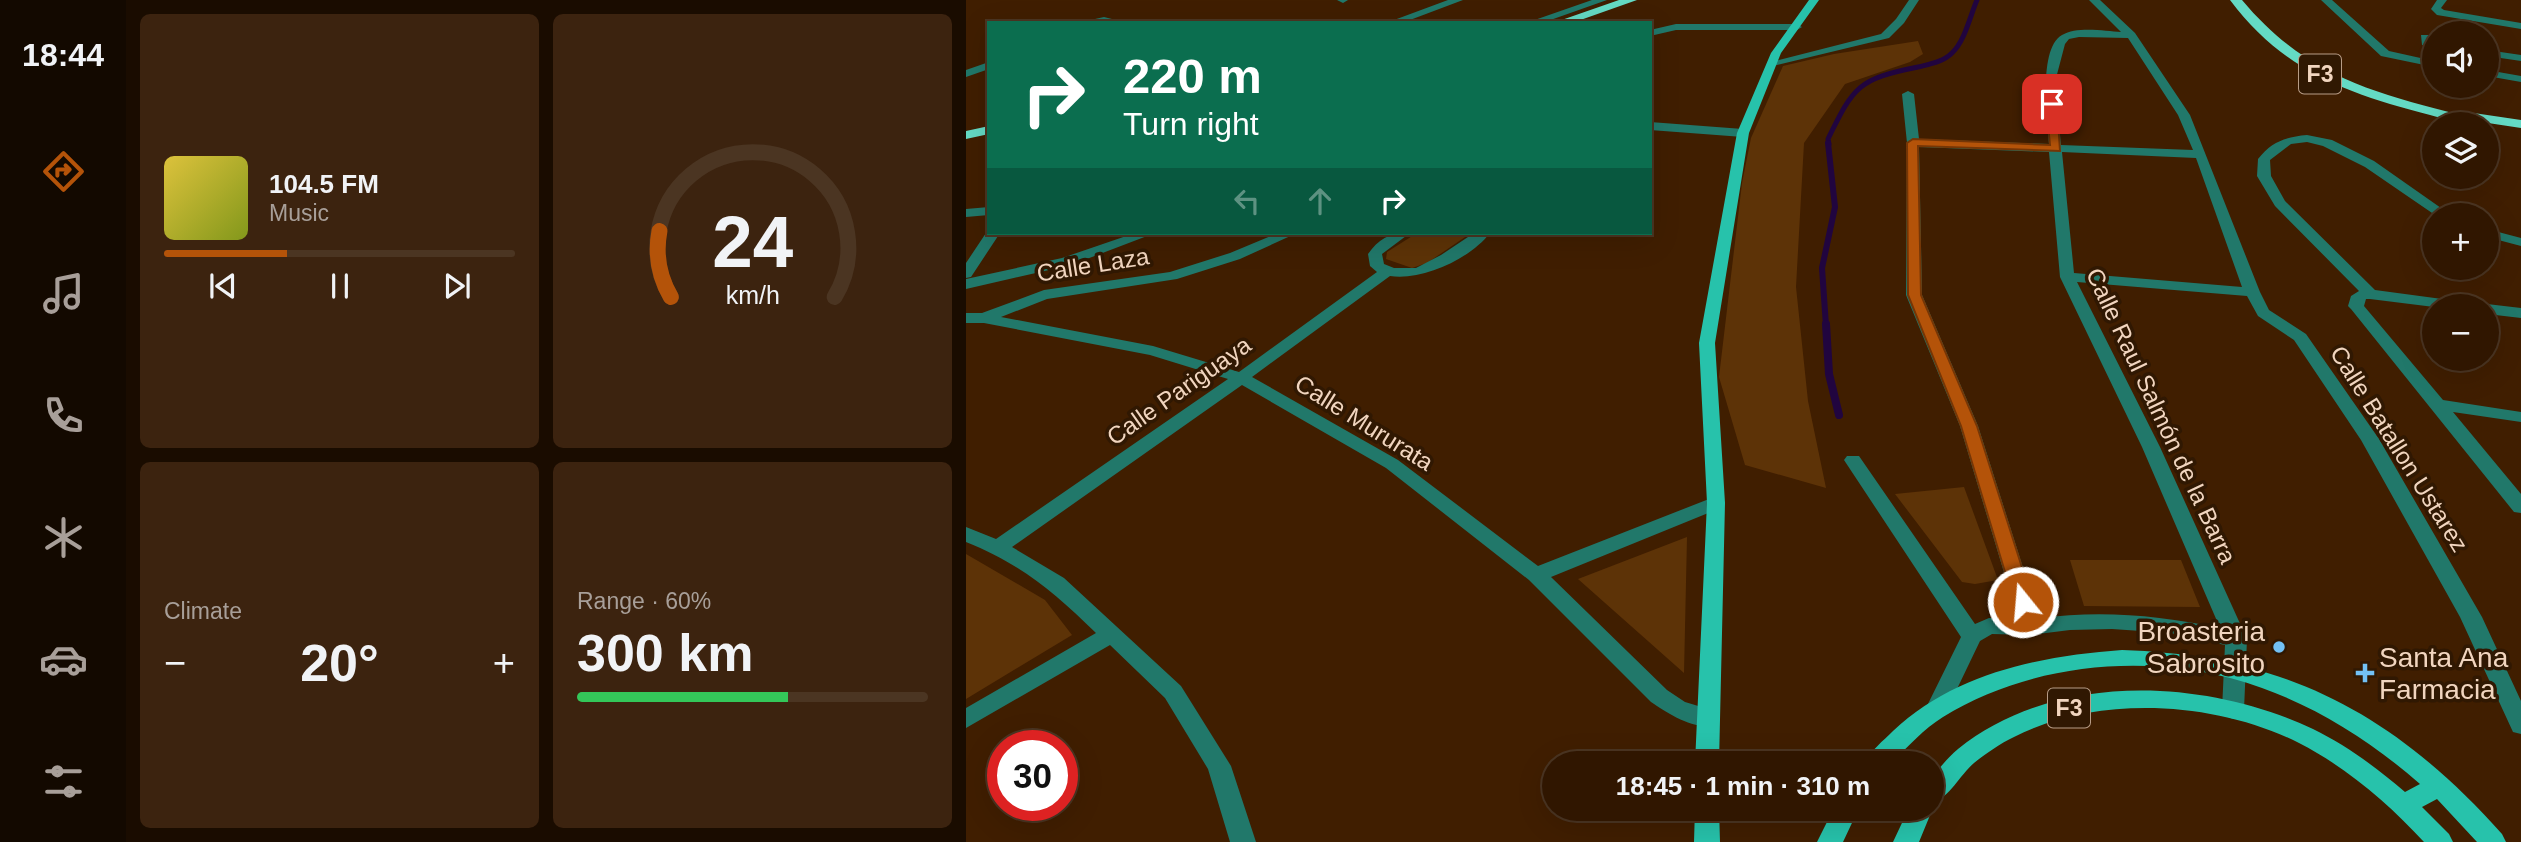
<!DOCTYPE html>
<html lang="en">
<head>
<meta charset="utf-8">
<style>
	body { margin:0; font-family:Arial,sans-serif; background:#3c230f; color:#f1f3f6; height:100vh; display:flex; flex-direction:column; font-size:26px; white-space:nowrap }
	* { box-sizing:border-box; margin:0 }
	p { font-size:23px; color:#a89f99 }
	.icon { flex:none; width:38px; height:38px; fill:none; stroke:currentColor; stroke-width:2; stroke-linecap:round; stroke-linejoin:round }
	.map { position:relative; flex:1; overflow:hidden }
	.panel { display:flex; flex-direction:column; gap:14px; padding:14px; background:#1a0c00; width:840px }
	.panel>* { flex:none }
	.guide { position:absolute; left:21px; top:21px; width:665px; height:214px; border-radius:0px; box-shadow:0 7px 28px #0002,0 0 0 2px #4b3522; background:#0b6e4f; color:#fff; overflow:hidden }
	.tools { position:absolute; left:1456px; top:21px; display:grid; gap:14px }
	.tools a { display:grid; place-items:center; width:77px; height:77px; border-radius:50%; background:#301600; box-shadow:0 7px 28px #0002,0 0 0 2px #4b3522; font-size:35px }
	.speed { position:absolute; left:21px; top:730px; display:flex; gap:14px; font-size:35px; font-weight:700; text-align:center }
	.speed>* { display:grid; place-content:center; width:91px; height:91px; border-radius:50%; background:#301600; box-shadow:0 7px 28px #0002,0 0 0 2px #4b3522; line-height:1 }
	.speed .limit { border:10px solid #d22; background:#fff; color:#111 }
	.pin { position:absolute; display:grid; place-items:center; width:60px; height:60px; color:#fff; margin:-30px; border-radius:14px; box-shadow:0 4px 10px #0006 }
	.me { position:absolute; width:77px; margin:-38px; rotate:343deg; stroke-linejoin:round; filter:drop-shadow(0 0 5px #0008) }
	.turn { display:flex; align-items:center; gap:24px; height:147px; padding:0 21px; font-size:32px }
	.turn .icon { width:91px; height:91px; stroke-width:2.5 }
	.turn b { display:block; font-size:49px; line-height:60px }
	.lanes { display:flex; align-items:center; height:66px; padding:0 21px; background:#0003; justify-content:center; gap:35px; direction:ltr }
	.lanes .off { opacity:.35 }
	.big { font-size:52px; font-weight:800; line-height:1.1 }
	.panel .card { flex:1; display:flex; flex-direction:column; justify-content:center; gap:10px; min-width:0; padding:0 24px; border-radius:10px; background:#3c230f }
	.panel .dial { align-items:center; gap:0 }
	.dial svg { height:182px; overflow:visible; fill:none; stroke:#4b3522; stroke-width:7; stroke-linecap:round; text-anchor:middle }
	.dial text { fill:#f1f3f6; stroke:none }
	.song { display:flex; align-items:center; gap:21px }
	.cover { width:84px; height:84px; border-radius:10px; background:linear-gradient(135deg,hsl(50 70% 55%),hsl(70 70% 35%)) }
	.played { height:7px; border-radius:4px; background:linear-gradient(90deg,#b45309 35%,#4b3522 35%) }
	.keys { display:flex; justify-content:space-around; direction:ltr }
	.heat { display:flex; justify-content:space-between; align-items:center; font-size:38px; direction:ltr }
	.charge { height:10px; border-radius:5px; background:linear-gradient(90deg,#34c759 60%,#4b3522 0) }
	.panel .tiles { flex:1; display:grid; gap:14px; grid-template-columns:repeat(2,1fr) }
	.trip { position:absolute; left:576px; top:751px; width:402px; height:70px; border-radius:35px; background:#301600; box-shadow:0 7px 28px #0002,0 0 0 2px #4b3522; font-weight:800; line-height:70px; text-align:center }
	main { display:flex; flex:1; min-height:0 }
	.menu { display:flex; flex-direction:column; width:126px; justify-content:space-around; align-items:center; background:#130900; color:#a89f99 }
	.menu .icon { width:49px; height:49px }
	.menu .active { color:#b45309 }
	.menu b { font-size:32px; color:#f1f3f6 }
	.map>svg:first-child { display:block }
	.green { fill:#5d3307 }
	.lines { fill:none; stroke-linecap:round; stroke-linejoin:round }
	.stream-far2 { stroke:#21053f; stroke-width:5 }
	.stream-far1 { stroke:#21053f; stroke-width:6 }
	.stream { stroke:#21053f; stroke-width:8 }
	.minor { fill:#21786a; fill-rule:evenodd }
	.major { fill:#27c2ab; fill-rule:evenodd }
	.highway { fill:#64dac4; fill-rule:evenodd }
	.route { fill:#b45309; stroke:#753606; stroke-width:2 }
	.poi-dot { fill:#73c1f5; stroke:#301802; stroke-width:2.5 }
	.labels { text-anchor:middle; stroke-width:7; stroke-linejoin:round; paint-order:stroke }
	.shield { fill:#301802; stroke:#b79c86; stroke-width:2 }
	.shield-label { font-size:23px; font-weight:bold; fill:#f1d5bf }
	.street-label { font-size:24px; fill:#f1d5bf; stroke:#301802 }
	.near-poi-label { font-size:28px; fill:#f1d5bf; stroke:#301802; text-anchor:end }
</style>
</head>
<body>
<main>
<nav class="menu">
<b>18:44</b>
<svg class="icon active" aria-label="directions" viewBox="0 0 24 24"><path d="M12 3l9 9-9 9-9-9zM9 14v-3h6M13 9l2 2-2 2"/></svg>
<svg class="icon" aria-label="music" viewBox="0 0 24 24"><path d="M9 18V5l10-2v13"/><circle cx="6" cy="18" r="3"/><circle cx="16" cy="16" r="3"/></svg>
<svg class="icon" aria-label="phone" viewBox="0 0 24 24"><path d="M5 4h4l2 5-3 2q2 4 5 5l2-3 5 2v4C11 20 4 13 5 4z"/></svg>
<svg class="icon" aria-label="climate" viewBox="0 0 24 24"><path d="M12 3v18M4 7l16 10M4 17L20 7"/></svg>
<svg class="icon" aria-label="car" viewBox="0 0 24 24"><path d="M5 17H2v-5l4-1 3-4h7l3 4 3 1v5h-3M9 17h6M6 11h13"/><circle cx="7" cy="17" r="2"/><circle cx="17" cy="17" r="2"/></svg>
<svg class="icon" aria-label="filters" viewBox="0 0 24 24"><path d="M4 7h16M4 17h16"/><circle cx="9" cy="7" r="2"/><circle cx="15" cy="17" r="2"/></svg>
</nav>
<section class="panel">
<div class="tiles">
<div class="card">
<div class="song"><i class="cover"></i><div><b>104.5 FM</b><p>Music</p></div></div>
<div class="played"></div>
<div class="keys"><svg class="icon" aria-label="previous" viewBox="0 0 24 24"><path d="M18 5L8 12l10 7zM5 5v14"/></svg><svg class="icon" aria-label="pause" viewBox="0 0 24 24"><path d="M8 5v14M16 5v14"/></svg><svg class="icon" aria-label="next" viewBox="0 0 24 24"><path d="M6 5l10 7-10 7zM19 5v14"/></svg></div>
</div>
<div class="card dial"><svg viewBox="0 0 100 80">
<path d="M14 69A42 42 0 1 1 86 69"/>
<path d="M14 69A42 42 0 0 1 9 40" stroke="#b45309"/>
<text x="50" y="56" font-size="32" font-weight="700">24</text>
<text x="50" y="72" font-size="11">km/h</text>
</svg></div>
<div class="card"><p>Climate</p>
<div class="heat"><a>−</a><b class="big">20°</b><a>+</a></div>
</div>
<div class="card"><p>Range · 60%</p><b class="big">300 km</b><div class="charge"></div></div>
</div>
</section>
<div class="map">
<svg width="1555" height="842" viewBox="0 0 1555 842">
	<rect width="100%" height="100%" fill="#401e00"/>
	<path class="green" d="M952,41L957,54L944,62L879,84L838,143L830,287L842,401L860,488L779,465L753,377L776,183L785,138L817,66L868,54Z
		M451,233H505L461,263L446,268L420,259L421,252Z
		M998,487L1032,580L1009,584L996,582L929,494Z
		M721,537L718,673L612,579Z
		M0,554L79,600L106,635L0,699Z
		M1104,560H1215L1234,607L1118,606Z"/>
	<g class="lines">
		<path class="stream-far2" d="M863,144L862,139C888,86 892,79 952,67C964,64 977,62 986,53C999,41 1004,16 1011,0"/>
		<path class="stream-far1" d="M860,326L856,268L869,207L862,143"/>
		<path class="stream" d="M860,324L863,374L873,415"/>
		<path class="minor" d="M371,0H382L377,3Z
			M482,0H497L436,23H420Z
			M626,0H641L576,23H560Z
			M943,0H953L938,23L923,38L807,66L801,63L915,34L930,19Z
			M1123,0H1134L1169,33L1224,115L1294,292L1303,310L1340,334L1413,439L1516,617L1555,701V734L1547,732L1494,617L1395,440L1328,340L1292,316L1281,296L1111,282L1194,447L1281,639L1278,710L1275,716L1267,719L1259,716L1256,710L1259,645L1204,633L1146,629L1104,630L1065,635L1026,634L1014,641L978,716L970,719L962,716L959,710L995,637L878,460L881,456H893L1009,624L1023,618L1052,619L994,426L940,295L941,143L936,94L942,91L948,94L953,139L1083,144C1081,121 1072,48 1096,35C1111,26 1139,31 1155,32ZM1113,37L1162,38L1212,115L1227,150L1095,145L1089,82L1099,44L1103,39ZM953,147L1083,152L1094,277L1176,447L1254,628C1193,615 1135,610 1073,618L1012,426L956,295ZM1096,152L1230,158L1276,287L1108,273Z
			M1355,0H1366L1423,51L1468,61V67L1415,56Z
			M1471,0H1481L1475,8L1478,10L1555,23V29L1471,15L1465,9Z
			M138,17L162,23H111Z
			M710,24H831L836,27L831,30H710L684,36V30Z
			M1455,35H1463L1465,40L1468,41V47L1456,45Z
			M1521,50L1555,55V61L1521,56Z
			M23,62V69L0,77V70Z
			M1521,70L1555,76V82L1521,76Z
			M684,122L777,129L783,133L777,137L684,130Z
			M1341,135L1366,140L1408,161L1485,215H1469L1399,167L1357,146L1341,142L1325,144L1304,160L1305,176L1319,201L1409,290L1506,303L1509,306L1468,307L1404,299H1400L1398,306L1477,400L1555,412V422L1487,412L1555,494V513L1548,512L1385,309L1382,306L1385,296L1393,291L1309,206L1291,176L1292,159C1306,141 1320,137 1341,135Z
			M23,207V215L0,217V209Z
			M1521,229L1555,238V246L1521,237Z
			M22,230L23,233H34L5,277L0,278V263Z
			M169,233H189L105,265L0,289V279L96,258Z
			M312,233H331L274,259L211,279L81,299L35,317L187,346L273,372L411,272L404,266L402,254C413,238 425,232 444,233L416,254L418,264L428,268H450L475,255L508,233H524C504,259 456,281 424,276L286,377L432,460L572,566L743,499H757L759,503L757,507L585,577L701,690L719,702L749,711L752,718L749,725C729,731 701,713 685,702L563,580L420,468L276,385L46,547L98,578L215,686L265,766L290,842H264L242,769L199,698L144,645L0,728V708L130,633C88,592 55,564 0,542V527L30,539L262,379L184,355L18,323H0V313H16L78,290L204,272L264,253Z
			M1521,304L1555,308V318L1521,314V306H1515Z"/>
		<path class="major" d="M843,0H853L815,53L783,133L749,343L759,503L753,763H729L741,503L733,343L771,133L805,53Z
			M1156,650C1318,655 1429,714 1536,834L1540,842H1511L1471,799L1456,807L1483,834L1487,842H1458C1423,804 1380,767 1333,743C1250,701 1132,694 1048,737C1035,743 1019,754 1008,763C993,776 984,797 966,803V777C974,768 982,757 992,749C1089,671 1239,678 1347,729C1380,745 1411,768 1439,792L1454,784C1407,743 1355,709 1296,688C1195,651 1069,660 977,717C958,729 942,746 926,763H899C905,750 917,741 927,731C989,673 1074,656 1156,650Z
			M966,805L967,808L953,842H927L943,808H966Z
			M729,808H753L754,842H728Z
			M868,808H893L877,842H851Z"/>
		<path class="highway" d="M653,0H671L606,23H587Z
			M1264,0H1276C1339,75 1404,92 1495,115L1501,112L1555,120V128L1522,123L1521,126C1515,123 1504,125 1496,124C1485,121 1475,118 1464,115C1382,94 1317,71 1264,0Z
			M23,126V134L0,139V131Z"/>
	</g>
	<path class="route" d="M1086,101L1091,104L1094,151L952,146L955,295L1011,426L1067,602L1064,607H1051L1048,602L995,426L942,295L941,143L947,139L1084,145L1080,104Z"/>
	<g class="poi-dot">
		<circle cx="1313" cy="647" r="7"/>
		<path d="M1395.5 662.5h7v7h7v7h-7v7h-7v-7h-7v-7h7z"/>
	</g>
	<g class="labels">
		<g class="shield">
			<rect x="1333" y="54.5" width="42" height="39" rx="5"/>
			<rect x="1082" y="688.5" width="42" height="39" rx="5"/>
		</g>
		<g class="shield-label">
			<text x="1354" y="82">F3</text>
			<text x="1103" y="716">F3</text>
		</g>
		<g class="street-label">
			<text transform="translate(127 265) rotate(-9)" y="8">Calle Laza</text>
			<text transform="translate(213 391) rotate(-35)" y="8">Calle Pariguaya</text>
			<text transform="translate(1195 416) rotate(65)" y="8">Calle Raul Salmón de la Barra</text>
			<text transform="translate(398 423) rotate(32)" y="8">Calle Mururata</text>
			<text transform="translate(1433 449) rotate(58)" y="8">Calle Batallon Ustarez</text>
		</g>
		<g class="near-poi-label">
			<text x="1299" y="641">Broasteria<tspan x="1299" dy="32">Sabrosito</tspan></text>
			<text x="1413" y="667" text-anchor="start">Santa Ana<tspan x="1413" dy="32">Farmacia</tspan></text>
		</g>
	</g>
</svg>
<div class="tools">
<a><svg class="icon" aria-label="sound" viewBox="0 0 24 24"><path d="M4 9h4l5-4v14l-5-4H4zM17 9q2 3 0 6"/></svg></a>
<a><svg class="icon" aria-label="layers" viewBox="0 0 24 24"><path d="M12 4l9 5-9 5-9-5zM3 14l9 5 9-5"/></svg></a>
<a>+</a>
<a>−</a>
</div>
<div class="speed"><div class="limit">30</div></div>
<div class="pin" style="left:1086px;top:104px;background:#d93025"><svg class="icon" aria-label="arrive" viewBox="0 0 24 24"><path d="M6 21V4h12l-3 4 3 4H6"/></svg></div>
<svg class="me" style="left:1057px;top:602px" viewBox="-20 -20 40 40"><circle r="17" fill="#b45309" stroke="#fff" stroke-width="3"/><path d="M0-11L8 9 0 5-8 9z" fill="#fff"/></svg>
<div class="trip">18:45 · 1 min · 310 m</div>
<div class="guide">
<div class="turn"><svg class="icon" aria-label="right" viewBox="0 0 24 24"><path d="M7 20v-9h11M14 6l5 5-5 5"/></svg><div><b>220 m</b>Turn right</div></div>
<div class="lanes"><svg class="icon off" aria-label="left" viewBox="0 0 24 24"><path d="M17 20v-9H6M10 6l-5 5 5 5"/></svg><svg class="icon off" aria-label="ahead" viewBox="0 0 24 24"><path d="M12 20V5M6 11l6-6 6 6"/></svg><svg class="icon" aria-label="right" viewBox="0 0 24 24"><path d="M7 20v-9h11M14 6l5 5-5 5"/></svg></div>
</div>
</div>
</main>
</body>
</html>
